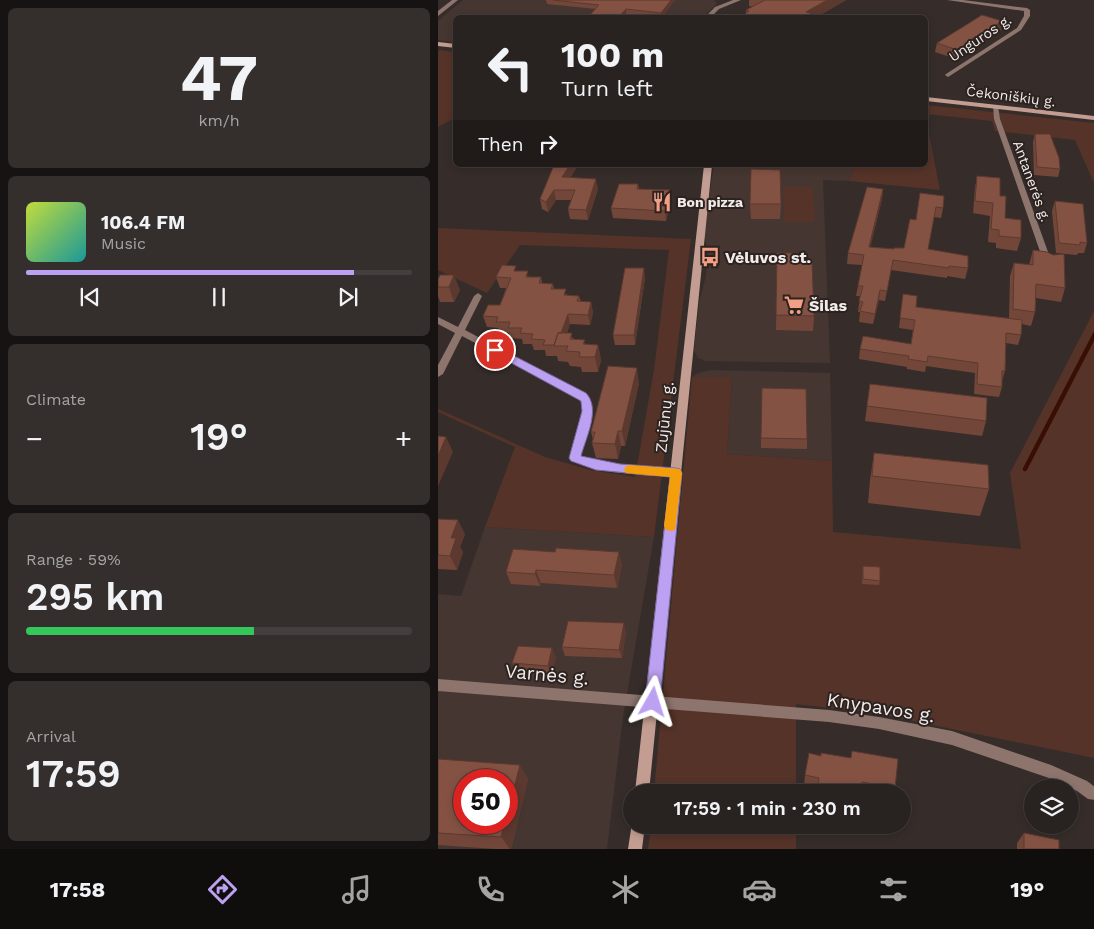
<!DOCTYPE html>
<html lang="en">
<head>
<meta charset="utf-8">
<style>
	body { margin:0; font-family:"Work Sans",sans-serif; background:#342f2d; color:#f1f3f6; height:100vh; display:flex; flex-direction:column; font-size:19px; white-space:nowrap }
	* { box-sizing:border-box; margin:0 }
	p { font-size:16px; color:#a5a4a5 }
	.icon { flex:none; width:28px; height:28px; fill:none; stroke:currentColor; stroke-width:2; stroke-linecap:round; stroke-linejoin:round }
	.map { position:relative; flex:1; overflow:hidden }
	.panel { display:flex; flex-direction:column; gap:8px; padding:8px; background:#161312; width:438px }
	.panel>* { flex:none }
	.hud { position:absolute; left:15px; top:15px; width:475px; height:152px; border-radius:8px; box-shadow:0 2px 8px #0003,0 0 0 1px #443f3e; background:#282220; color:#f1f3f6; overflow:hidden }
	.tools { position:absolute; left:586px; top:779px; display:grid; gap:10px }
	.tools a { display:grid; place-items:center; width:55px; height:55px; border-radius:50%; background:#282220; box-shadow:0 2px 8px #0003,0 0 0 1px #443f3e; font-size:25px }
	.speed { position:absolute; left:15px; top:769px; display:flex; gap:10px; font-size:25px; font-weight:700; text-align:center }
	.speed>* { display:grid; place-content:center; width:65px; height:65px; border-radius:50%; background:#282220; box-shadow:0 2px 8px #0003,0 0 0 1px #443f3e; line-height:1 }
	.speed .limit { border:8px solid #d22; background:#fff; color:#111 }
	.pin { position:absolute; display:grid; place-items:center; width:42px; height:42px; color:#fff; margin:-21px; border:2px solid #fff; border-radius:50%; box-shadow:0 1px 5px #0007 }
	.me { position:absolute; width:55px; margin:-28px; rotate:6deg; stroke-linejoin:round; filter:drop-shadow(0 0 4px #0008) }
	.turn { display:flex; align-items:center; gap:18px; height:105px; padding:0 25px; font-size:22px }
	.turn .icon { width:65px; height:65px; stroke-width:2.5 }
	.turn b { display:block; font-size:35px; line-height:42px }
	.then { display:flex; align-items:center; height:48px; padding:0 25px; background:#0003; gap:10px; font-size:19px }
	.big { font-size:38px; font-weight:600; line-height:1.1 }
	.panel .widget { flex:1; display:flex; flex-direction:column; justify-content:center; gap:8px; min-width:0; padding:0 18px; border-radius:8px; background:#342f2d }
	.panel .dial { align-items:center; gap:0 }
	.dial b { font-size:65px; line-height:1 }
	.song { display:flex; align-items:center; gap:15px }
	.cover { width:60px; height:60px; border-radius:8px; background:linear-gradient(135deg,hsl(70 70% 55%),hsl(180 70% 35%)) }
	.played { height:5px; border-radius:2px; background:linear-gradient(90deg,#bca0f2 85%,#443f3e 85%) }
	.keys { display:flex; justify-content:space-around; direction:ltr }
	.heat { display:flex; justify-content:space-between; align-items:center; font-size:28px; direction:ltr }
	.charge { height:8px; border-radius:4px; background:linear-gradient(90deg,#34c759 59%,#443f3e 0) }
	.trip { position:absolute; left:185px; top:784px; width:288px; height:50px; border-radius:25px; background:#282220; box-shadow:0 2px 8px #0003,0 0 0 1px #443f3e; font-weight:600; line-height:50px; text-align:center }
	.dock { display:flex; height:80px; justify-content:space-around; align-items:center; background:#100e0d; color:#a5a4a5 }
	.dock .icon { width:35px; height:35px }
	.dock .current { color:#bca0f2 }
	.dock b { font-size:22px; color:#f1f3f6 }
	main { display:flex; flex:1; min-height:0 }
	.map>svg:first-child { display:block }
	.built { fill:#463631; fill-rule:evenodd }
	.green { fill:#553328 }
	.lines { fill:none; stroke-linecap:round; stroke-linejoin:round }
	.stream { stroke:#3a0f03; stroke-width:4.5 }
	.street { fill:#8d756e; fill-rule:evenodd }
	.secondary { fill:#c39d91; fill-rule:evenodd }
	.wall { fill:#72473a }
	.shaded-wall { fill:#5c392f }
	.building { fill:#845243; stroke:#5c392f }
	.route { fill:#bca0f2; stroke:#7a689d }
	.slow { fill:#f59e0b }
	.labels { text-anchor:middle; stroke-width:4; stroke-linejoin:round; paint-order:stroke }
	.far-street-label { font-size:14px; fill:#f1ebe9; stroke:#2c2321 }
	.far-poi-label { font-size:14px; font-weight:bold; fill:#f1ebe9; stroke:#2c2321; text-anchor:start }
	.poi-label { font-size:16px; font-weight:bold; fill:#f1ebe9; stroke:#2c2321; text-anchor:start }
	.street-label { font-size:16px; fill:#f1ebe9; stroke:#2c2321 }
	.near-street-label { font-size:19px; fill:#f1ebe9; stroke:#2c2321 }
</style>
</head>
<body>
<main>
<section class="panel">
<div class="widget dial"><b>47</b><p>km/h</p></div>
<div class="widget">
<div class="song"><i class="cover"></i><div><b>106.4 FM</b><p>Music</p></div></div>
<div class="played"></div>
<div class="keys"><svg class="icon" aria-label="previous" viewBox="0 0 24 24"><path d="M18 5L8 12l10 7zM5 5v14"/></svg><svg class="icon" aria-label="pause" viewBox="0 0 24 24"><path d="M8 5v14M16 5v14"/></svg><svg class="icon" aria-label="next" viewBox="0 0 24 24"><path d="M6 5l10 7-10 7zM19 5v14"/></svg></div>
</div>
<div class="widget"><p>Climate</p>
<div class="heat"><a>−</a><b class="big">19°</b><a>+</a></div>
</div>
<div class="widget"><p>Range · 59%</p><b class="big">295 km</b><div class="charge"></div></div>
<div class="widget"><p>Arrival</p><b class="big">17:59</b></div>
</section>
<div class="map">
<svg width="657" height="849" viewBox="0 0 657 849">
	<rect width="100%" height="100%" fill="#362d2a"/>
	<path class="built" d="M25,0H276L279,4L263,18H18L17,42L0,40V21Z
		M276,165H416L411,181L385,180L392,363L268,361L260,358L256,350L261,303L268,276L270,252L266,233Z
		M272,370L392,373L394,461L289,454L294,377H254L260,373Z
		M47,527L216,537L185,717L169,849H0V594L23,596ZM26,780H69V822H26Z"/>
	<path class="green" d="M0,50L17,52L18,117L0,127Z
		M488,105L656,123V183L637,140L557,131L554,121L488,114Z
		M488,118L502,190L411,181L416,165H488Z
		M345,187H375L377,222H346Z
		M0,228L253,239L216,537L47,527L77,447L0,412V409L107,457L152,470L197,477L216,370L231,250L82,245L49,293L0,270Z
		M656,311V758L436,713L358,704V792H216L254,377H294L289,454L394,461L395,532L583,549L572,473Z
		M213,825H358V849H210Z"/>
	<g class="lines">
		<path class="stream" d="M587,469L657,334"/>
		<path class="street" d="M14,0H20L0,16V11Z
			M295,0H303L281,9L272,18H266L277,7Z
			M509,0H525L589,8L592,10V16L583,30L510,77L507,75L508,74L579,28L586,16V11Z
			M555,105L560,106L562,119L614,263L613,265L610,266L606,263L556,119Z
			M40,293L44,296L27,330L147,394C159,414 149,435 143,456L174,464L238,469L242,470L243,473L242,476H212L174,472L133,461L132,458C137,441 150,416 141,398L24,336L5,374L0,377V365L17,333L0,324V317L20,327L36,296Z
			M0,679L391,710L441,717L514,731L613,765L649,781L657,787V800L650,799L639,791L611,778L514,745L441,729L391,722L0,691Z"/>
		<path class="secondary" d="M0,42L18,44V48L0,46Z
			M488,97L657,116V120L488,101Z
			M266,165H274L211,792H197Z
			M194,823V825H207L204,849H190Z"/>
	</g>
	<path class="wall" d="M108,0H237L224,17L188,14L158,9L109,4Z
		M311,0H408L377,18H307V14L308,13V10L315,7L311,6Z
		M563,30L538,46H536L518,59L497,52L499,43Z
		M597,134L622,169L620,177L596,175L595,142Z
		M140,165L132,178L160,189L150,220L132,219L130,209L133,200H118L110,212L104,209L102,199Z
		M539,176L562,196L567,218L583,238L579,251L558,248V243L550,242L552,216L535,213L537,188Z
		M200,184L201,189L232,190L233,200L228,221L175,218L173,208Z
		M445,189L444,199L432,247L456,249L466,248L478,220L482,193L505,208L503,218L496,217L490,249L530,268L527,279L509,276V278L453,270L447,301L441,300L435,324L421,322L422,312H420L422,296H418L420,286L424,265L409,264L410,253Z
		M617,201L649,243L646,253H640L639,255L618,253L614,211Z
		M312,204H343L342,219H313Z
		M595,250L627,288L623,302L598,298L597,312L593,326L584,324L583,335L580,345L568,343L567,371L564,381V387L561,397L536,394L537,373L488,366L487,372L469,369V367L421,359L422,349L473,344L475,330L461,328L465,294L478,307L571,319L572,276L576,263L591,265Z
		M339,253L354,262L376,316L375,331L338,330Z
		M79,271L92,277H103L104,283L115,284L116,289L130,295L141,296L143,302H153L155,313L152,325L132,324L129,333L136,339L148,344L160,345L163,360L160,372H144L143,367L132,366L130,362L120,361L119,356H108L107,350H96L94,344H85L84,339L73,338L71,333L61,332L60,328L49,327L45,316L62,305L68,288H62L58,277Z
		M207,278L197,345H177L175,335Z
		M0,279L22,290L16,302H2L0,296Z
		M201,383L187,446H183L180,459L158,458L154,443L155,440L153,432Z
		M432,384L548,421L544,436L427,421Z
		M323,438L369,439V449L323,448Z
		M436,453L551,489L542,516L430,503L432,480Z
		M0,519L27,534L22,547L25,552L19,570L0,569Z
		M117,552L184,564L179,588L103,583L102,586L73,584L68,572Z
		M425,566L442,581L441,585L424,584Z
		M188,632L184,658L127,656L124,647Z
		M118,657L113,675L79,672L74,663Z
		M414,751L457,788L456,792H379V789L366,786L367,775L383,756L413,758Z
		M0,759L90,779L73,849H58L0,845Z
		M586,833L621,849H579V843Z"/>
	<path class="shaded-wall" d="M233,0H237L224,17L223,13Z
		M389,0H408L377,18H366L368,12Z
		M188,9V14L185,18H180Z
		M564,21L563,30L538,46L540,37Z
		M537,37L536,46L518,59L519,50Z
		M132,165H140L126,187L124,177Z
		M158,179L160,189L150,220L148,210Z
		M445,189L444,199L430,257L431,247Z
		M116,190L118,200L110,212L108,202Z
		M232,190L233,200L228,221L227,211Z
		M206,268L207,278L197,345L196,335Z
		M16,275L22,290L16,302L11,287Z
		M442,290L441,300L435,324L437,314Z
		M153,302L155,313L152,325L150,315Z
		M130,314L132,324L124,346H118Z
		M160,345L163,360L160,372L157,357Z
		M199,368L201,383L187,446L184,431Z
		M180,431L183,446L180,459L177,444Z
		M8,437L15,452L0,486V456Z
		M20,520L27,534L22,547L25,552L19,570L12,556L13,538Z
		M181,552L184,564L179,588L176,575Z
		M98,570L103,583L102,586L97,574Z
		M186,623L188,632L184,658L181,650Z
		M114,648L118,657L113,675L110,666Z
		M82,765L90,779L73,849H72L63,837L67,822H69V815Z"/>
	<path class="building" d="M115,0H233L223,13L188,9L180,18H149L161,5Z
		M327,0H389L368,12L373,13L366,18H320L307,14L311,11L308,10Z
		M544,15L564,21L540,37H537L519,50L499,43Z
		M597,134H612L621,158L622,169L599,167Z
		M116,165H132L124,177L158,179L148,210L130,209L137,190H116L108,202L102,199Z
		M313,169L342,170L343,204H312Z
		M539,176L562,178V196H568L567,218L583,220V238L561,236V230L553,229L555,203L537,201Z
		M181,184H200L199,189L232,190L227,211L173,208Z
		M429,187L445,189L431,247L456,249V248H466L472,219L478,220L482,193L506,196L505,208L498,207L490,249L530,256V268L511,266V268L455,260L449,291L442,290L437,314L422,311L425,302L421,301L425,286H420L426,255L410,253Z
		M617,201L645,204L649,243L642,242V245L621,243Z
		M595,250L609,252L615,255L626,254L627,288L598,284L597,312L575,309L576,263L595,265Z
		M339,253H354V262H374L376,316L338,315Z
		M64,265L78,266L76,271H90L88,277H103L101,283L115,284L113,289H128L126,295L141,296L139,301L153,302L150,315L130,314L123,333H120L116,345H105L107,340L93,339L95,334L82,333L84,328H70L72,322H58L60,317L45,316L50,305H62L73,278L58,277Z
		M187,268H206L196,335H175Z
		M2,275H16L11,287H0V279Z
		M465,294L479,296L478,307L584,320L583,335L568,333L567,371H564V387L539,384L540,363L490,356L489,362L470,359L471,356L422,349L425,336L473,344L477,320L462,318Z
		M120,333H134L132,339L147,340L145,344L160,345L157,357H141L142,352L128,351L130,346H116Z
		M170,366L199,368L184,431H180L177,444L154,443L157,432H153Z
		M432,384L549,398L548,421L429,406Z
		M324,388L368,389L369,439L323,438Z
		M0,436L8,437L0,456Z
		M436,453L550,465L551,489L434,476Z
		M0,519L20,520L13,538H18L12,556L0,555Z
		M118,548L181,552L176,575L98,570L97,574L68,572L75,549L117,552Z
		M425,566L442,567V581L425,579Z
		M130,621L186,623L181,650L124,647Z
		M80,646L114,648L110,666L74,663Z
		M414,751L460,759L457,788L424,782L423,792H419L380,785L381,778L367,775L371,753L383,756V753L413,758Z
		M0,759L82,765L69,815V780H26V822H67L63,837L0,833Z
		M586,833L621,840V849H586Z"/>
	<path class="route" d="M57,346L148,393C163,409 148,437 143,456L182,464L238,468L242,469L244,473L222,702L220,707L215,709L209,707L207,702L232,477L158,470L133,461L131,458L144,411L143,401L53,352L52,350Z"/>
	<path class="slow" d="M192,465L242,469L244,473L237,530L233,531L228,530L226,526L232,477L188,473L186,470L188,466Z"/>
	<defs>
		<symbol id="restaurant-bare" viewBox="-9 -9 18 18"><path d="M-5-6h1v4h1v-4h1v4h1v-4h1v5L-1.5 .5V6h-2V.5L-5-1ZM5-6V6H3V1.5H1.5Q1.5-4 5-6Z" fill="#f39f85" stroke="#2c2321" stroke-width="2.5" paint-order="stroke"/></symbol>
		<symbol id="bus-bare" viewBox="-9 -9 18 18"><path d="M-5-6H5V4H4V6H2V4H-2V6H-4V4H-5ZM-3.5-4V0h7V-4ZM-3.5 1.2v1.5H-2V1.2ZM2 1.2v1.5H3.5V1.2Z" fill="#f39f85" stroke="#2c2321" stroke-width="2.5" paint-order="stroke"/></symbol>
		<symbol id="supermarket-bare" viewBox="-9 -9 18 18"><path d="M-6-5.5h2.5l.6 2H6L4.5 2H-2.5L-4.4-4H-6ZM-1.5 3.2a1.3 1.3 0 1 0 .1 0ZM3 3.2a1.3 1.3 0 1 0 .1 0Z" fill="#f39f85" stroke="#2c2321" stroke-width="2.5" paint-order="stroke"/></symbol>
	</defs>
	<g fill-rule="evenodd">
		<use href="#restaurant-bare" x="210" y="188" width="28" height="28"/>
		<use href="#bus-bare" x="258" y="243" width="28" height="28"/>
		<use href="#supermarket-bare" x="342" y="291" width="28" height="28"/>
	</g>
	<g class="labels">
		<g class="far-street-label">
			<text transform="translate(542 38) rotate(-34)" y="5">Unguros g.</text>
			<text transform="translate(573 96) rotate(7)" y="5">Čekoniškių g.</text>
			<text transform="translate(594 181) rotate(70)" y="5">Antanerės g.</text>
		</g>
		<g class="far-poi-label">
			<text x="239" y="207">Bon pizza</text>
		</g>
		<g class="poi-label">
			<text x="287" y="263">Vėluvos st.</text>
			<text x="371" y="311">Šilas</text>
		</g>
		<g class="street-label">
			<text transform="translate(226 417) rotate(-84)" y="6">Zujūnų g.</text>
		</g>
		<g class="near-street-label">
			<text transform="translate(109 674) rotate(5)" y="7">Varnės g.</text>
			<text transform="translate(443 707) rotate(9)" y="7">Knypavos g.</text>
		</g>
	</g>
</svg>
<div class="tools">
<a><svg class="icon" aria-label="layers" viewBox="0 0 24 24"><path d="M12 4l9 5-9 5-9-5zM3 14l9 5 9-5"/></svg></a>
</div>
<div class="speed"><div class="limit">50</div></div>
<div class="pin" style="left:57px;top:350px;background:#d93025"><svg class="icon" aria-label="arrive" viewBox="0 0 24 24"><path d="M6 21V4h12l-3 4 3 4H6"/></svg></div>
<svg class="me" style="left:215px;top:702px" viewBox="-20 -20 40 40"><path d="M0-17L14 15 0 8-14 15z" fill="#bca0f2" stroke="#fff" stroke-width="4"/></svg>
<div class="trip">17:59 · 1 min · 230 m</div>
<div class="hud">
<div class="turn"><svg class="icon" aria-label="left" viewBox="0 0 24 24"><path d="M17 20v-9H6M10 6l-5 5 5 5"/></svg><div><b>100 m</b>Turn left</div></div>
<div class="then">Then<svg class="icon" aria-label="right" viewBox="0 0 24 24"><path d="M7 20v-9h11M14 6l5 5-5 5"/></svg></div>
</div>
</div>
</main>
<nav class="dock">
<b>17:58</b>
<svg class="icon current" aria-label="directions" viewBox="0 0 24 24"><path d="M12 3l9 9-9 9-9-9zM9 14v-3h6M13 9l2 2-2 2"/></svg>
<svg class="icon" aria-label="music" viewBox="0 0 24 24"><path d="M9 18V5l10-2v13"/><circle cx="6" cy="18" r="3"/><circle cx="16" cy="16" r="3"/></svg>
<svg class="icon" aria-label="phone" viewBox="0 0 24 24"><path d="M5 4h4l2 5-3 2q2 4 5 5l2-3 5 2v4C11 20 4 13 5 4z"/></svg>
<svg class="icon" aria-label="climate" viewBox="0 0 24 24"><path d="M12 3v18M4 7l16 10M4 17L20 7"/></svg>
<svg class="icon" aria-label="car" viewBox="0 0 24 24"><path d="M5 17H2v-5l4-1 3-4h7l3 4 3 1v5h-3M9 17h6M6 11h13"/><circle cx="7" cy="17" r="2"/><circle cx="17" cy="17" r="2"/></svg>
<svg class="icon" aria-label="filters" viewBox="0 0 24 24"><path d="M4 7h16M4 17h16"/><circle cx="9" cy="7" r="2"/><circle cx="15" cy="17" r="2"/></svg>
<b>19°</b>
</nav>
</body>
</html>
